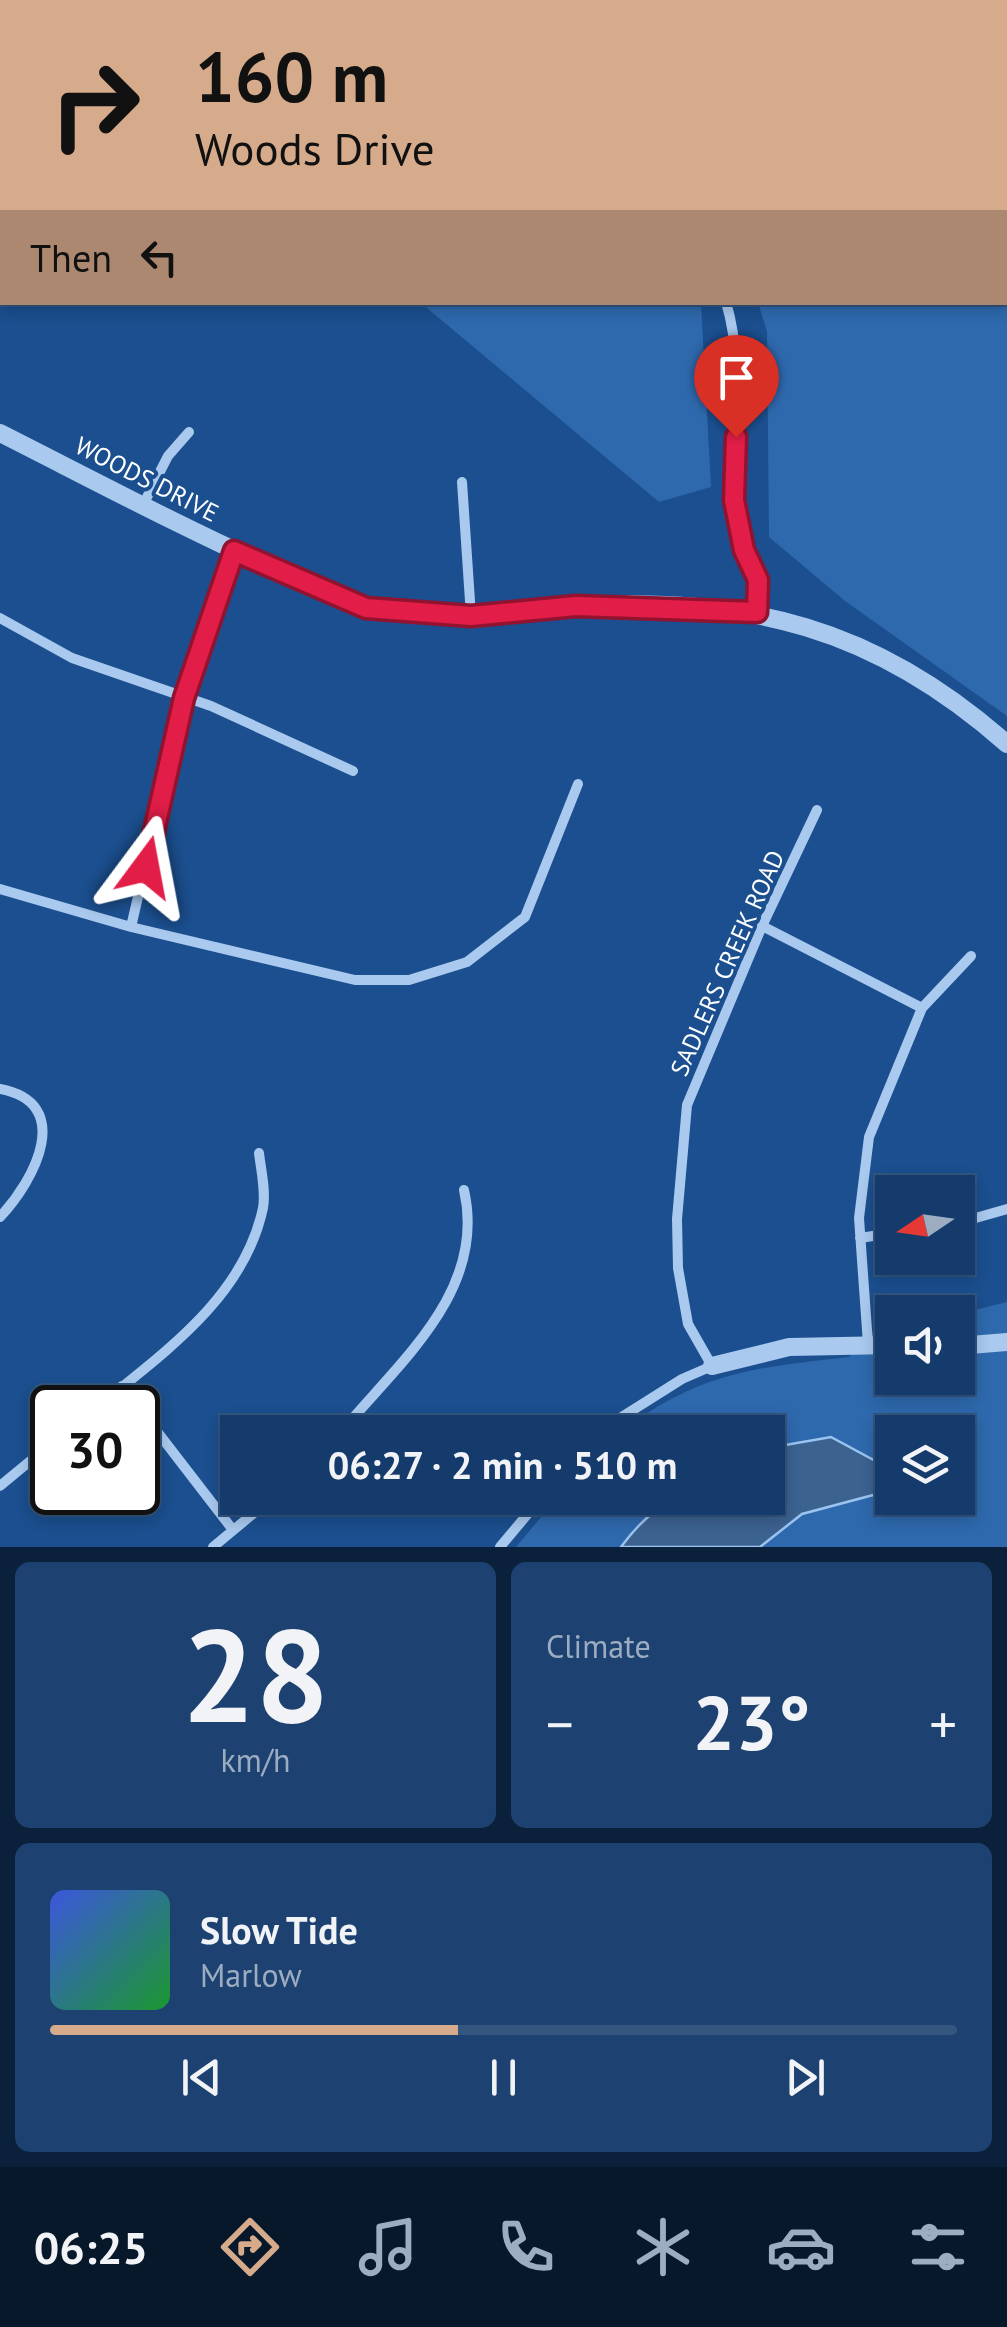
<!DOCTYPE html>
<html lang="en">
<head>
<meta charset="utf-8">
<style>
	body { margin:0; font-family:"PT Sans",sans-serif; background:#1d4271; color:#f1f3f6; height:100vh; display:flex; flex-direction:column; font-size:38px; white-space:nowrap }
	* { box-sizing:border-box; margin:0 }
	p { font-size:32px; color:#9dadc1 }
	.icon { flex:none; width:55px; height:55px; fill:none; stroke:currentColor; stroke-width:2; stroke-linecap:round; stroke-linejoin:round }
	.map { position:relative; height:1547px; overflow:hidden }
	.side { display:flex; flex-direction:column; gap:15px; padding:15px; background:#0b203b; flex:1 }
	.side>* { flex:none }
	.banner { position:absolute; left:0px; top:0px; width:1008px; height:305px; box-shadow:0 5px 15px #0003,0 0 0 2px #33557e; background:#d6ab8b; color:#111; overflow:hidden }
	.needle { width:65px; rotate:257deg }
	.tools { position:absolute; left:875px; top:1175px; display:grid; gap:20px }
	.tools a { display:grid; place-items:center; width:100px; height:100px; border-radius:0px; background:#143b6b; box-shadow:0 5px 15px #0003,0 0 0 2px #33557e; font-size:50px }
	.speed { position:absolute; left:30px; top:1385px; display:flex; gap:20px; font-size:50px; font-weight:700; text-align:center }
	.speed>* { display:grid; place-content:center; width:130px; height:130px; border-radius:50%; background:#143b6b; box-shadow:0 5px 15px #0003,0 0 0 2px #33557e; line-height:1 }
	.speed .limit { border:5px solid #111; border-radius:15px; background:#fff; color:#111 }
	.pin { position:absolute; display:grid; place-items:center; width:85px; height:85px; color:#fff; margin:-102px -42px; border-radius:50% 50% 50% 0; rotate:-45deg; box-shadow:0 0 10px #0007 }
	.pin .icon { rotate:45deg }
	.me { position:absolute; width:110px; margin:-55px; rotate:13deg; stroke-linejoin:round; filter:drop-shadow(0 0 8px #0008) }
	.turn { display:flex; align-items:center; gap:35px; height:210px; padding:0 30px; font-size:45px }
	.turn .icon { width:130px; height:130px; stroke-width:2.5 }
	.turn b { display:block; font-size:70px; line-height:85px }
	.then { display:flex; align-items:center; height:95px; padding:0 30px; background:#0003; gap:20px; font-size:38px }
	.big { font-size:75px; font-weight:700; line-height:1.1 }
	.side .card { flex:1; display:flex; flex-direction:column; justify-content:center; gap:15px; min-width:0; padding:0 35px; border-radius:15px; background:#1d4271 }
	.side .dial { align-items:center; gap:0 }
	.dial b { font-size:130px; line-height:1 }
	.song { display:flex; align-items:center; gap:30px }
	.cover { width:120px; height:120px; border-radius:15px; background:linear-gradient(135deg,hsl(230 70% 55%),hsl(130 70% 35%)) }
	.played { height:10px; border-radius:5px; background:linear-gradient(90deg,#d6ab8b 45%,#33557e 45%) }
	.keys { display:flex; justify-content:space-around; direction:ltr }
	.heat { display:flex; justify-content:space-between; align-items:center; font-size:55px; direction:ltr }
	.side .tiles { flex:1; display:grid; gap:15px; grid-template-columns:1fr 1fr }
	.card:last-child { grid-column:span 2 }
	.trip { position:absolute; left:220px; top:1415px; width:565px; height:100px; border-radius:0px; background:#143b6b; box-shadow:0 5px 15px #0003,0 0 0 2px #33557e; font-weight:700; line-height:100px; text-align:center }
	.dock { display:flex; height:160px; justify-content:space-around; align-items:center; background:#08182b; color:#9dadc1 }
	.dock .icon { width:70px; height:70px }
	.dock .current { color:#d6ab8b }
	.dock b { font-size:45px; color:#f1f3f6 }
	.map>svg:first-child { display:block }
	.green { fill:#2e69ad; fill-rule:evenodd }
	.water { fill:#3c6290; stroke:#9cc4f0; stroke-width:2.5 }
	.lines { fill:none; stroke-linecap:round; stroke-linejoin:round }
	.minor { stroke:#a9c9ee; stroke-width:10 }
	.tertiary { stroke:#a9c9ee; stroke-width:18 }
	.route-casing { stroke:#92132f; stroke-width:25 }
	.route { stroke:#e11d48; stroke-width:18 }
	.labels { text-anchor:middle; stroke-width:8; stroke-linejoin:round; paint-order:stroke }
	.street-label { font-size:25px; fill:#fff; stroke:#1b4f8f }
</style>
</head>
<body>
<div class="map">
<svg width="1007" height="1547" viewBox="0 0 1007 1547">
	<rect width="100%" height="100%" fill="#1b4f8f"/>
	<path class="green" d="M47,0H1007V716L845,601L769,537L767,331L758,303L1005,302V2Z
		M421,303H701L711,487L659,502Z
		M1007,1302V1547H516L557,1498H768V1432H620C701,1372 752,1368 849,1357L885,1318H892V1378H958V1314ZM892,1432H958V1498H892Z"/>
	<path class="water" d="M831,1437L892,1470V1490L802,1514L760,1547H621C669,1482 694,1498 768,1498V1448Z"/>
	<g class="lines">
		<path class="minor" d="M723,2L725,0
			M0,201L2,217
			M0,247L2,241
			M726,302C746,369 730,433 735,501C738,544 758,568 757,612
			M462,482L471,616
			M143,505L168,456L189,432
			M0,618L72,658L211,706L353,771
			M0,889L131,927L355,980H409L467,962L525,917L578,784
			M762,926L922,1008
			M131,927L184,698L234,551
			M0,1089C75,1103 35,1180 0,1217
			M958,1223L1007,1209
			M860,1238L892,1233
			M868,1344L859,1218L869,1137L922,1008L971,956
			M122,1386L233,1530
			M96,1408C163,1353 244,1298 263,1208C266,1191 261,1170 259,1153
			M341,1432C400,1361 487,1291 464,1190
			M598,1432L682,1379L712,1366L688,1324L678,1268L677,1219L687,1105L762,926L817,810
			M0,1486L52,1443
			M213,1547L272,1498
			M500,1547L541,1498"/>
		<path class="tertiary" d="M0,433C95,481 189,531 286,574C312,585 342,604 370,609C439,620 505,610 574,606C748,596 875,627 1007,744
			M958,1346L1007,1342
			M712,1366L789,1347L892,1345"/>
	</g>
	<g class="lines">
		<defs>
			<path id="route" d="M146,867L184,698L234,551L366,608L471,616L576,606L757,612L758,580L744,550L734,500L736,437"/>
		</defs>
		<use href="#route" class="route-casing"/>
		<use href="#route" class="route"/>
	</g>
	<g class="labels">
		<g class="street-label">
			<text transform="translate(147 479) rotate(27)" y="9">WOODS DRIVE</text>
			<text transform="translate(727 963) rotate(-66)" y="9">SADLERS CREEK ROAD</text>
		</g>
	</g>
</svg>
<div class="tools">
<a><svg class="needle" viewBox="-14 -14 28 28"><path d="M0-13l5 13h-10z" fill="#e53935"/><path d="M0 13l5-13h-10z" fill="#9dadc1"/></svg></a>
<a><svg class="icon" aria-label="sound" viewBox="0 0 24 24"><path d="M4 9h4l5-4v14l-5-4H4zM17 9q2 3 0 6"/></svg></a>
<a><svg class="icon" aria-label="layers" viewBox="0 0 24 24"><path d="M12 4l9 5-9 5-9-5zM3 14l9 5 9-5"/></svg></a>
</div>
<div class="speed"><div class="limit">30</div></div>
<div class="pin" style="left:736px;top:437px;background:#d93025"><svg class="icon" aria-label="arrive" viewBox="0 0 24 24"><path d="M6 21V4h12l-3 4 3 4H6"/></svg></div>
<svg class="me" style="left:146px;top:867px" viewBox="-20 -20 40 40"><path d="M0-17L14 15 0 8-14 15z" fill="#e11d48" stroke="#fff" stroke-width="4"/></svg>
<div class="trip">06:27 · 2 min · 510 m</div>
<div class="banner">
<div class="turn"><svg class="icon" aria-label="right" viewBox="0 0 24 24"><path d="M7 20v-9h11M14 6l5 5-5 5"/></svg><div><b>160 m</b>Woods Drive</div></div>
<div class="then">Then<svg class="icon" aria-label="left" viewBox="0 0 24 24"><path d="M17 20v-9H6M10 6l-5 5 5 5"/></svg></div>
</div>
</div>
<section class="side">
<div class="tiles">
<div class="card dial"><b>28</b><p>km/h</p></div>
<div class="card"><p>Climate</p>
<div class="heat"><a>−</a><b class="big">23°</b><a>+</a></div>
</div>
<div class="card">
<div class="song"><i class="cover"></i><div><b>Slow Tide</b><p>Marlow</p></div></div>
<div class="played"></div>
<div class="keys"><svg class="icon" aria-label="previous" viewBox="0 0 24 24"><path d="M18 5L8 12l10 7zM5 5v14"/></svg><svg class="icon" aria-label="pause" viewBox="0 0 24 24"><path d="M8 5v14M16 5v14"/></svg><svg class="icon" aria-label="next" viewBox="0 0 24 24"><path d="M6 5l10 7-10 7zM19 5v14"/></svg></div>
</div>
</div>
</section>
<nav class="dock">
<b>06:25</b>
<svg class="icon current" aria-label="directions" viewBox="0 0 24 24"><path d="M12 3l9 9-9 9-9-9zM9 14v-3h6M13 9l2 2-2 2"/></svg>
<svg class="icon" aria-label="music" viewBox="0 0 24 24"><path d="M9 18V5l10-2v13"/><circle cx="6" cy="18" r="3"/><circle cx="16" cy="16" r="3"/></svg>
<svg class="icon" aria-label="phone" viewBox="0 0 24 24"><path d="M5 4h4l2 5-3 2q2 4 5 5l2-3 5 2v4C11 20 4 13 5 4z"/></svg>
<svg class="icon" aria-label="climate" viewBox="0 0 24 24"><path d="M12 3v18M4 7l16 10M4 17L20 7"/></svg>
<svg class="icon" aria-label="car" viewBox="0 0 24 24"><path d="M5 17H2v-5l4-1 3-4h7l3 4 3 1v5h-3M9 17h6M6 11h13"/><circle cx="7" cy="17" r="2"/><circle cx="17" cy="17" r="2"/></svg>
<svg class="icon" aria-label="filters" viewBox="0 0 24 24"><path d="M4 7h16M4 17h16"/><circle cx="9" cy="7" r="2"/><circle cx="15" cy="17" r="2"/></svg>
</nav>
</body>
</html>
